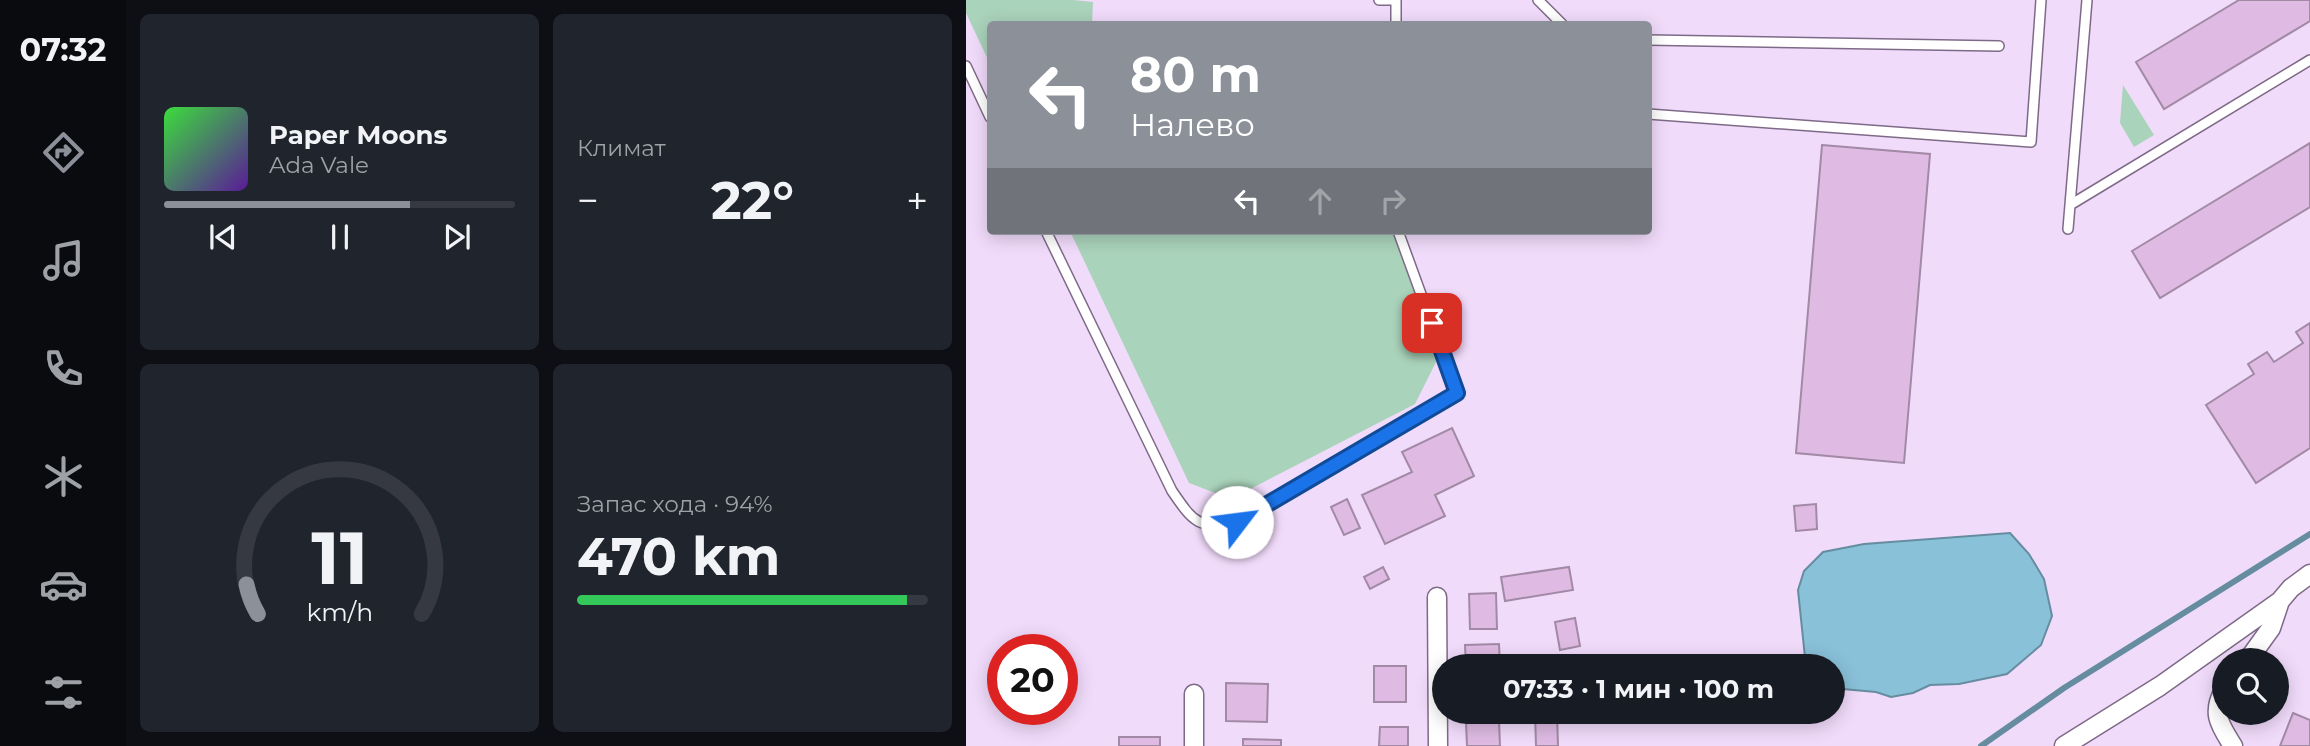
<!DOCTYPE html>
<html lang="ru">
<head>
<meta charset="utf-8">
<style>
	body { margin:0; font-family:Montserrat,sans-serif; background:#20242c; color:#f1f3f6; height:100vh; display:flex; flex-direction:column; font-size:26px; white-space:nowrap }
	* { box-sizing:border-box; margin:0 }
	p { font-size:23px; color:#9ea1a6 }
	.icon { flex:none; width:38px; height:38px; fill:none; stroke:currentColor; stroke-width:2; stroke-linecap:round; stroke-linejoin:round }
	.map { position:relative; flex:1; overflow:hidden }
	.drawer { display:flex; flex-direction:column; gap:14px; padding:14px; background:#0d0f14; width:840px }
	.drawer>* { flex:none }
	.guide { position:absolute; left:21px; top:21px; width:665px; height:214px; border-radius:7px; box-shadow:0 4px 18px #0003; background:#8c9099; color:#fff; overflow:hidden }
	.controls { position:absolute; left:1246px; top:648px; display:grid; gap:14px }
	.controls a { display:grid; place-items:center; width:77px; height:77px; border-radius:50%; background:#171b24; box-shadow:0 4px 18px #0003; font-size:35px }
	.speed { position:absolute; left:21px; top:634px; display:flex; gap:14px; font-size:35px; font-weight:700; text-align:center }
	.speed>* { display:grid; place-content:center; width:91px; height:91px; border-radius:50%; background:#171b24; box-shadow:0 4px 18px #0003; line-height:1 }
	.speed .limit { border:10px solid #d22; background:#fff; color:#111 }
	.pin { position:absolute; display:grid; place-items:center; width:60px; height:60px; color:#fff; margin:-30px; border-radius:14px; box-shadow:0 4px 10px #0006 }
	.me { position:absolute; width:77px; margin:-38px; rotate:60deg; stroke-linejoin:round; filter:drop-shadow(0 0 5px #0008) }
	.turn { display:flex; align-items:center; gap:24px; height:147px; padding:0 28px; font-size:32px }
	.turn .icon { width:91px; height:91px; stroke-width:2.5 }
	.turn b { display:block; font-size:49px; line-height:60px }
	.lanes { display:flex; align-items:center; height:66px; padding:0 28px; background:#0003; justify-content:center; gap:35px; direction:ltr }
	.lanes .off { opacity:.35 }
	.big { font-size:52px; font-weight:700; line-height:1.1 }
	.drawer .card { flex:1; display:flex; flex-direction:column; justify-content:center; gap:10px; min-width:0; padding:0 24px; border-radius:10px; background:#20242c }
	.drawer .dial { align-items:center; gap:0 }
	.dial svg { height:182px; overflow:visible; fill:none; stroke:#363941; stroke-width:7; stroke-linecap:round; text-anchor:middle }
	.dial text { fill:#f1f3f6; stroke:none }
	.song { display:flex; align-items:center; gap:21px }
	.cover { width:84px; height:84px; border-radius:10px; background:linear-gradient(135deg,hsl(120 70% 55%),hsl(270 70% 35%)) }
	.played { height:7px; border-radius:4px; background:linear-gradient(90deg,#8c9099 70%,#363941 70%) }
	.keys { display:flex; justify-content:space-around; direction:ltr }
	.heat { display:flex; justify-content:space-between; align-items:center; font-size:38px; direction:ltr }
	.charge { height:10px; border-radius:5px; background:linear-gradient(90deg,#34c759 94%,#363941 0) }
	.drawer .tiles { flex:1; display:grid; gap:14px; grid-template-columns:repeat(2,1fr) }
	.trip { position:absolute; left:466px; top:654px; width:413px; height:70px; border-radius:35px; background:#171b24; box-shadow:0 4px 18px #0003; font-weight:700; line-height:70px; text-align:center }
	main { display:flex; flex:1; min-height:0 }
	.dock { display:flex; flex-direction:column; width:126px; justify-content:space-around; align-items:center; background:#090b0e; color:#9ea1a6 }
	.dock .icon { width:49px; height:49px }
	.dock .active { color:#8c9099 }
	.dock b { font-size:32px; color:#f1f3f6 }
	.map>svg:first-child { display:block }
	.green { fill:#aad3bb }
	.water { fill:#89c1d9; stroke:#668ca0; stroke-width:2 }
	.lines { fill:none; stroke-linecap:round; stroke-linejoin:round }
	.stream { stroke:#668ca0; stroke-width:6 }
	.building { fill:#dfbbe4; stroke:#a28aa6; stroke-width:2 }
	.service-casing { stroke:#7e6a87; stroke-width:12 }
	.minor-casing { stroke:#7e6a87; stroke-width:21 }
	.service { stroke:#fff; stroke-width:9 }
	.minor { stroke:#fff; stroke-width:18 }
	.route-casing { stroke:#114b97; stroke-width:18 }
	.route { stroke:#1a73e8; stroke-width:12 }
</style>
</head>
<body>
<main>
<nav class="dock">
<b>07:32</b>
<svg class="icon active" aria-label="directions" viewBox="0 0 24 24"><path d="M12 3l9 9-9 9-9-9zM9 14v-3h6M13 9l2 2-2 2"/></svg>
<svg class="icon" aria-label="music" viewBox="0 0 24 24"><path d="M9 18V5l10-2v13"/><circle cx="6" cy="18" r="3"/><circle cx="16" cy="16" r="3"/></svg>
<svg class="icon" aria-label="phone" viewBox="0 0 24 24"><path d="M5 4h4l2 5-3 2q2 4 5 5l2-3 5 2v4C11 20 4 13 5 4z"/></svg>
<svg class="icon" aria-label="climate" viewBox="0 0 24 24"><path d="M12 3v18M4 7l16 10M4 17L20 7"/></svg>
<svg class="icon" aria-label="car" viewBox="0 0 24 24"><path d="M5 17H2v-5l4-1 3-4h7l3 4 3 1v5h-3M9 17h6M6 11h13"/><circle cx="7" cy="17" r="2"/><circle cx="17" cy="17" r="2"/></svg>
<svg class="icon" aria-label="filters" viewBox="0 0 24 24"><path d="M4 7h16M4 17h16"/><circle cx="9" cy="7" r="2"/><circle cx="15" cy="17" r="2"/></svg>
</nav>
<section class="drawer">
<div class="tiles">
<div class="card">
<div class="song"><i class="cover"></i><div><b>Paper Moons</b><p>Ada Vale</p></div></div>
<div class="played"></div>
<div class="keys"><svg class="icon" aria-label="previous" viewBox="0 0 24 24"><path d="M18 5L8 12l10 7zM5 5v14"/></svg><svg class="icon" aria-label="pause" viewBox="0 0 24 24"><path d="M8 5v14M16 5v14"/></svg><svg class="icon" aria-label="next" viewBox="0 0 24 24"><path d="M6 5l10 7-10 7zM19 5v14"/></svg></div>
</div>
<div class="card"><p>Климат</p>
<div class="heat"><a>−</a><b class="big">22°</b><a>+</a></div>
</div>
<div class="card dial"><svg viewBox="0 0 100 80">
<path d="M14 69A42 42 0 1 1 86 69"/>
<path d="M14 69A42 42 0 0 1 9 56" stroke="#8c9099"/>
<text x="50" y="56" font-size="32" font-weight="700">11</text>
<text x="50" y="72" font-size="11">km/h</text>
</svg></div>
<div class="card"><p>Запас хода · 94%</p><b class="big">470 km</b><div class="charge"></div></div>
</div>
</section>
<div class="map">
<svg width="1344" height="746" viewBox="0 0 1344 746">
	<rect width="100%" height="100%" fill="#f1dbfb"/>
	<path class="green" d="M0,0H107L127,2L126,24H24V64L0,13Z
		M1157,85L1188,135L1168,147L1154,123Z
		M104,231H426L473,356L449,404L265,499L223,483Z"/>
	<path class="water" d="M1044,533L1063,554L1078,579L1086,616L1075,645L1041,674L993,684L964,685L947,693L925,697L910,692L866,688V667H840L832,590L838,571L857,552L898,544Z"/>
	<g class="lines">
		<path class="stream" d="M1015,746L1098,688L1344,534"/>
	</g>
	<path class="building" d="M1273,0H1344V21L1198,109L1170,62Z
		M1344,143V207L1194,298L1166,251Z
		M856,145L964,154L938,463L830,453Z
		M1344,323V448L1290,483L1240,405L1288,374L1282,364L1301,352L1308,362L1337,343L1330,332Z
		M486,428L508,476L469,495L479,516L419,544L396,495L446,472L436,452Z
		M381,499L394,528L378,535L365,507Z
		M850,504L851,529L830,531L828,506Z
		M417,567L423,579L404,589L398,577Z
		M603,567L607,590L539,601L535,577Z
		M530,593L531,629H504L503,594Z
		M609,618L614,646L594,650L589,622Z
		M533,644L534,667H500L499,645Z
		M408,666H440V702H408Z
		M260,683L302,684L301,722L260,721Z
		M569,712H591L592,746H570Z
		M1327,713L1344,720V746H1314Z
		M533,721L534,746H501L500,722Z
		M414,727H442V746H413Z
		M153,737H194V746H153Z
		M277,739L315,740V746H277Z"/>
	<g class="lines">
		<defs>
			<path id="service" d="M413,0H430
				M572,0L596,24
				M430,1V24
				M682,40L1033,46
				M0,66L24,117
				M682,114L1065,142L1075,0
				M1104,205L1344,60
				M1102,229L1121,0
				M80,231L206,491C228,523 232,529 271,522L491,393L432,231"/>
			<path id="minor" d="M471,597L472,746
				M1282,660L1305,628L1314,601L1325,588L1344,574
				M1258,690C1245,714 1254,725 1267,746
				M228,746V694
				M1098,746L1194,686L1314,601"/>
		</defs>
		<use href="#service" class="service-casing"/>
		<use href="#minor" class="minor-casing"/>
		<use href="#service" class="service"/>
		<use href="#minor" class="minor"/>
	</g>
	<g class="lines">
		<defs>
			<path id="route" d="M271,522L491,393L466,323"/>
		</defs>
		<use href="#route" class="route-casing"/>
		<use href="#route" class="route"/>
	</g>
</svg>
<div class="controls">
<a><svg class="icon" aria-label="search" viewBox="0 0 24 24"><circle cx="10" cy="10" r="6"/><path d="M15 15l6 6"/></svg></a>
</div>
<div class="speed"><div class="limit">20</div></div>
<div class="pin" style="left:466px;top:323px;background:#d93025"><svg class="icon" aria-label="arrive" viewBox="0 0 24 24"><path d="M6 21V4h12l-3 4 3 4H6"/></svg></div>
<svg class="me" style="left:271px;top:522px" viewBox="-20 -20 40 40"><circle r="19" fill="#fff"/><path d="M0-13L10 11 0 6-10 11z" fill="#1a73e8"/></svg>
<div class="trip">07:33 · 1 мин · 100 m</div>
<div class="guide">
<div class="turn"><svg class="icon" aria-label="left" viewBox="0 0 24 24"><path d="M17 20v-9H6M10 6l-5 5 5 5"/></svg><div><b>80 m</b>Налево</div></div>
<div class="lanes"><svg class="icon" aria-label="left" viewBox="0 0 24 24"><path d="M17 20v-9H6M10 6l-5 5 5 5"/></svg><svg class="icon off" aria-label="ahead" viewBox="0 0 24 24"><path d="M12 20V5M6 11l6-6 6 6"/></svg><svg class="icon off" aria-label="right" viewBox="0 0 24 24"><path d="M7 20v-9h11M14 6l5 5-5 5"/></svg></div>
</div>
</div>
</main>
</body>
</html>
